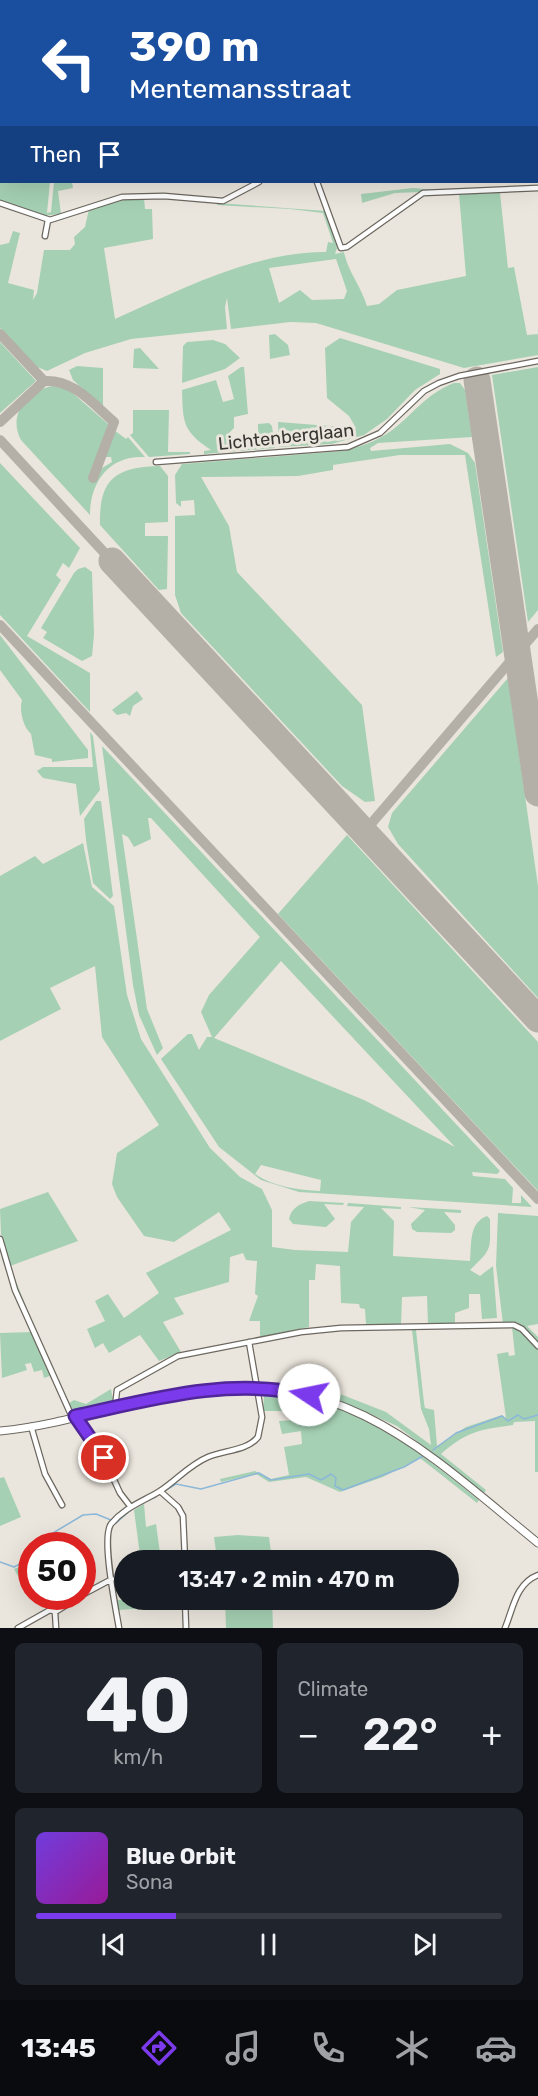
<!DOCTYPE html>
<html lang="en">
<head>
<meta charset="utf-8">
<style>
	body { margin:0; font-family:Rubik,sans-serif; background:#20242c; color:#f1f3f6; height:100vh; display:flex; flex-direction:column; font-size:22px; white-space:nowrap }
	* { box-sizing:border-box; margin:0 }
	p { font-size:20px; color:#9ea1a6 }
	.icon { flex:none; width:33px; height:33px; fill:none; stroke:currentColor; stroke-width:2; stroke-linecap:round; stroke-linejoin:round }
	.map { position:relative; height:1628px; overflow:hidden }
	.details { display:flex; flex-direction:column; gap:15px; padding:15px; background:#0d0f14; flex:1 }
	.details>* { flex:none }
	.top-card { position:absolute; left:0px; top:0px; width:538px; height:183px; box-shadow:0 6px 24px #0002; background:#1a4fa0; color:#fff; overflow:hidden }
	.speed { position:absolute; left:18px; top:1532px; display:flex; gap:12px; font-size:30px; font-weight:700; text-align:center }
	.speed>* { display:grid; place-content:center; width:78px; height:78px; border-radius:50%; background:#171b24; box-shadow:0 6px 24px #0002; line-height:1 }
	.speed .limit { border:9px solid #d22; background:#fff; color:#111 }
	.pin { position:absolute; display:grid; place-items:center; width:51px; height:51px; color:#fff; margin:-26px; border:3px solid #fff; border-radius:50%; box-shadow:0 2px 6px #0007 }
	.me { position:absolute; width:66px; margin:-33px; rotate:281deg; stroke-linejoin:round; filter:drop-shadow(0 0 4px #0008) }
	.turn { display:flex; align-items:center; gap:21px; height:126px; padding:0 30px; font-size:27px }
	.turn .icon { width:78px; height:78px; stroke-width:2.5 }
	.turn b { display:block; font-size:42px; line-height:51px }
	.then { display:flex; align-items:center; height:57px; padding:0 30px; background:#0003; gap:12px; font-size:22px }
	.big { font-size:45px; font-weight:600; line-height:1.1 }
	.details .card { flex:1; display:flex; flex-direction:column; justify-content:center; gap:9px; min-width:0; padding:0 21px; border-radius:9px; background:#20242c }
	.details .dial { align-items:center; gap:0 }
	.dial b { font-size:78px; line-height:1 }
	.song { display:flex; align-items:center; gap:18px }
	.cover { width:72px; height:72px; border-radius:9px; background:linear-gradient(135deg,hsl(260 70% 55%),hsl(300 70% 35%)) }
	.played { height:6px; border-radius:3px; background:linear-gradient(90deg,#7c3aed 30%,#363941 30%) }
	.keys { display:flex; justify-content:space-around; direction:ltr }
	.heat { display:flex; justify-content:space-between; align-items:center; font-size:33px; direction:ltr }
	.details .tiles { flex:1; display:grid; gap:15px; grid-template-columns:1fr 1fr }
	.card:last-child { grid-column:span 2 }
	.trip { position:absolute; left:114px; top:1550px; width:345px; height:60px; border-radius:30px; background:#171b24; box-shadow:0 6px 24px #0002; font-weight:600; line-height:60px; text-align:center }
	.tab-bar { display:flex; height:96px; justify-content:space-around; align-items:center; background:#090b0e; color:#9ea1a6 }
	.tab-bar .icon { width:42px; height:42px }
	.tab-bar .selected { color:#7c3aed }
	.tab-bar b { font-size:27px; color:#f1f3f6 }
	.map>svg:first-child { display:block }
	.green { fill:#a5d0b3; fill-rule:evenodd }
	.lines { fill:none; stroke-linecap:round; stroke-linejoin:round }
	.stream { stroke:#8bb7d9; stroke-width:1.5 }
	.taxiway { stroke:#b4b0a8; stroke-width:10 }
	.runway { stroke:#b4b0a8; stroke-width:27 }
	.street-casing { stroke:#6c6860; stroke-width:7 }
	.secondary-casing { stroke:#6c6860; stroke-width:9 }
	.street { stroke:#fff; stroke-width:4.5 }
	.secondary { stroke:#fff; stroke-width:7 }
	.route-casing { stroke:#51269a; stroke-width:15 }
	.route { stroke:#7c3aed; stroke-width:10 }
	.labels { text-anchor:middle; stroke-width:6; stroke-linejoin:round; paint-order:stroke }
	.street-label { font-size:18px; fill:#383632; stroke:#ebe6dd }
</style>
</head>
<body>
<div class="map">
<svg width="538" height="1628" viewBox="0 0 538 1628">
	<rect width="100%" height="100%" fill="#ebe6dd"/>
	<path class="green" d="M0,118L2,182H50L47,213L51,212L54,182H72L73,188L58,191L61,214L42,216L0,200Z
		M413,188L448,191L395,193L362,203L361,194Z
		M500,193L508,268L514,267L527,335L538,334V355L464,368L316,323L290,322L231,329L227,298L225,307L227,329L131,339L85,353L47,371L35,366L0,328V245L9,243L13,231L20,233L8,283L34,290L33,300L37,293L44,250H70L75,244L74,237L85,227L89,209L125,199L144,198L145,209H152L153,239L104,248L115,319C181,290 252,252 326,252L328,242L333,243L323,213L290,209L217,205V203L326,211L337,248L335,254L344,252C348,272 361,286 367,306L379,304L397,290L466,276L459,194ZM336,259L347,291L344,299L312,300L300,290L279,303L269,268Z
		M275,334L288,345L290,355L270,359L269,335Z
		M340,338L440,369V374L415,390L387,419L364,435L331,444L279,447L278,422L356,428L349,416L327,398L325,348Z
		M213,340L225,344L240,358L225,369L182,383L183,346L187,342Z
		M0,342L36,381L0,413Z
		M140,348L159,369L133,368L134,349Z
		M77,366L103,368V407L73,380L69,370Z
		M241,367H244L248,414L234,417V428L229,433L233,439L246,438L249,442V448L258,447V424L269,423L272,426L275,448L204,454V451L211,450C182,431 183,422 182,390L216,380L223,402L234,399L228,376Z
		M538,367V610L528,622L492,375Z
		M454,383H460L465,390L472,437L378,443L370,448L371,451L450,444L468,453L475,463L503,652L496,657L465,455H400L333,465V470L298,476L201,477L229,526L237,572L362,705L375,801L365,802L342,786L181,613L175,595V516L195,515L194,500L181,501V507L176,503L175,475L182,464L343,451C360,447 377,441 391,431C414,414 424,395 454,383Z
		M53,386L68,389L108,424L89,481L96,480L97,471L112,462L111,457H105L104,454L114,430L126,439L128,437L145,457C109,455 90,482 90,515L21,440C7,415 28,390 53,386Z
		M133,410H169L168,452H190V454L149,457L130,435L133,433Z
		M0,463L80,548L69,568L63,563L56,575L61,580L27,636L90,673V712L0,615Z
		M160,466L168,476V522L145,523V536H168L167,589L159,590L100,525C99,479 115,467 160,466Z
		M85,567L92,572L94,635L92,656L82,661L43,638L47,632L41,628L74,573L78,569Z
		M0,635L88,750V758L52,762V759L35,755L31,734C23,727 19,710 22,700L0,670Z
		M508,678L538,886V998L398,844L388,827L392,813Z
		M137,691L143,699L133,706L130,716L126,713L117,715L112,710Z
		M90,732L93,736L100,790L80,816L76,784L43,778L37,771L43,767H93Z
		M102,746L500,1171L497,1174L472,1172L473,1176L505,1179L513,1188L512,1203H521V1195L532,1207L299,1192L261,1180L219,1147L161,1059L188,1034H192L199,1050L207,1037H212L201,1012L209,995L260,937L151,818H148L151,839L134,847L128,837L122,834L147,1009L163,1048L157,1055L139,1015L133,985ZM281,961L455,1147L364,1100L214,1038ZM261,1165L321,1180L320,1191C298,1190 274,1187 255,1174Z
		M96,801H101L113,896L110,899L93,883L86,840L84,819Z
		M347,835L538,1042V1191L278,914Z
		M83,843L92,887L114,906L127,995L141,1039L210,1148L240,1177L262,1189L272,1210V1247L295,1250L348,1252L351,1222L364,1207L347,1206L348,1203L401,1207V1209L381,1208L394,1221L393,1256L470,1261C472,1245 468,1223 487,1216L490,1219C490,1250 493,1248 470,1270L480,1276L493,1266L497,1318L482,1319L480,1294H469V1308L455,1313V1324L428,1325L427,1296L402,1297L401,1325H366L365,1309L360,1308L359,1304L341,1303L340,1266L316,1264L315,1280H309V1327L260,1337V1321H249L258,1296L255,1294L257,1261L246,1260L243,1253L230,1257L229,1282L174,1298L184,1314L163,1322L181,1352L159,1361L140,1335L109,1353L103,1343L95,1348L87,1329L105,1321L95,1301L108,1294L124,1318L159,1293L146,1273L231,1230L219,1212L174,1242L144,1236L117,1197L112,1184L117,1153L159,1125L102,1037L95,966L50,988L61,1009L0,1041V876L35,856L43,864Z
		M48,1192L78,1241L10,1266L53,1375L44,1378L42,1370L34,1372L31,1363L25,1364L27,1370L2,1378L0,1333L32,1332L2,1259L0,1209Z
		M309,1201L344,1203L343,1205L324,1204L335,1219L326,1227L293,1224L289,1219C291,1208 300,1204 309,1201Z
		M408,1207L461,1210V1213L444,1212L455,1225V1230L451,1233L417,1232L412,1229L411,1224L425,1210Z
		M498,1213L538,1216V1324L527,1326L538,1337V1343L517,1322L503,1324L496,1266Z
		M512,1327H517L538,1348V1472H535V1421L514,1422L513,1425C481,1429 465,1432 441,1454L486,1490L484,1493L397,1426L334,1398L335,1392L386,1412L431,1445L429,1429L421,1409L412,1330H416L424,1403L425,1408L434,1410L437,1446L466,1427L502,1415L506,1418L497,1354L508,1352L509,1356L515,1355Z
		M111,1389L113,1400L109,1404L73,1412L69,1403L74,1400L86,1404Z
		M267,1394C355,1400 413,1446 479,1500L477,1503L420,1458L383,1477L340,1492L306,1477L269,1482L256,1474L221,1482L220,1479L255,1471L271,1479L289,1475L284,1447L302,1444L301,1431L282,1434L279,1421L296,1420L294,1411H263L264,1396Z
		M4,1477L21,1517L0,1526V1478Z
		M144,1504L146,1527L156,1524L161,1560H138L140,1555L134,1510Z
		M238,1535L269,1537L272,1560L217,1559L214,1537Z
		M31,1550V1580L23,1585L14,1569L19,1567Z
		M149,1599V1608L118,1610L116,1600Z
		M225,1599H272L273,1628H226Z"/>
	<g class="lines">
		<path class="stream" d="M0,142L2,144
			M433,1450L456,1433L502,1416L508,1421L518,1415L524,1419L538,1415
			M166,1490L176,1484L201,1489L259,1473L271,1480L309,1474L321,1480L331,1474L336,1478L335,1486L343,1490L404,1467L423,1456
			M148,1500L156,1497
			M116,1523L133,1508
			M33,1545L83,1515L96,1514L111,1520
			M0,1562L14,1567L20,1564L32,1548"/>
		<path class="taxiway" d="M0,334L44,381
			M0,422L44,381C74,379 93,404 114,422L93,478
			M0,440L112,561
			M0,625L538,1199
			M364,832L538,629"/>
		<path class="runway" d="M477,380L538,793
			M112,561L538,1019"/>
		<defs>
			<path id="street" d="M316,0V2
				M536,2L538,0
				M537,135H538
				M317,182L341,248L347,247L423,193L538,188
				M0,203L50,220L122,197L164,196L223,201L259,182
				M45,236L48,220
				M156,462L348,447L380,433L424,391L439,383L459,376L538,361
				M0,1239L15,1290L72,1417
				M115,1407L117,1390L178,1356L301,1332L341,1328L514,1325L522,1329L538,1346
				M75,1416L104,1458L120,1493L130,1506
				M31,1426L45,1474L62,1505
				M160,1491L178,1507L183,1516L185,1560
				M82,1595L112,1579
				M185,1599L186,1628
				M18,1628L50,1610L55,1612
				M56,1628L55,1612L81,1596
				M119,1628C116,1609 101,1538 111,1524C125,1507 142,1502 160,1491C177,1480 189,1465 208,1457C224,1450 247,1451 258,1437L262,1417L249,1342
				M505,1628C513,1609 516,1583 538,1575"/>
			<path id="secondary" d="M0,1431C65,1425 127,1401 191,1391C344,1366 430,1455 538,1543"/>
		</defs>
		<use href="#street" class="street-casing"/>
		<use href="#secondary" class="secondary-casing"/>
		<use href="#street" class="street"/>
		<use href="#secondary" class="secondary"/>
	</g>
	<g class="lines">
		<defs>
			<path id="route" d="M104,1458L75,1416C153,1399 228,1377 309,1395"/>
		</defs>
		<use href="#route" class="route-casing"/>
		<use href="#route" class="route"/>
	</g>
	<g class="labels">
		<g class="street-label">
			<text transform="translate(286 437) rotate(-6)" y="6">Lichtenberglaan</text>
		</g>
	</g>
</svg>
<div class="speed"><div class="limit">50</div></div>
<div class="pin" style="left:104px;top:1458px;background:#d93025"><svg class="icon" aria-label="arrive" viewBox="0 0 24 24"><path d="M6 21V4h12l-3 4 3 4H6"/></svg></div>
<svg class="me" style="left:309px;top:1395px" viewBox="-20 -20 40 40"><circle r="19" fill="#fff"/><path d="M0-13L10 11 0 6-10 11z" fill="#7c3aed"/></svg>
<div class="trip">13:47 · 2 min · 470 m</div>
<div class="top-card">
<div class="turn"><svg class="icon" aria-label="left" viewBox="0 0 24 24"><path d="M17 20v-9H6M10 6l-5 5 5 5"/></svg><div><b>390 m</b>Mentemansstraat</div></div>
<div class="then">Then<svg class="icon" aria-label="arrive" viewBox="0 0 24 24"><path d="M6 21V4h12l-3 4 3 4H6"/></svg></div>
</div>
</div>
<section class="details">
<div class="tiles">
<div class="card dial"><b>40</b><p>km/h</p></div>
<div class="card"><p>Climate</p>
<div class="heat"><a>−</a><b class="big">22°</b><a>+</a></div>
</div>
<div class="card">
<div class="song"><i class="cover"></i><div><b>Blue Orbit</b><p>Sona</p></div></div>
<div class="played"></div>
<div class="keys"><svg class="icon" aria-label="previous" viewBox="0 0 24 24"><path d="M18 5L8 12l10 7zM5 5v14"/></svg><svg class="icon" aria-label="pause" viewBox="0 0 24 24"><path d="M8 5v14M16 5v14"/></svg><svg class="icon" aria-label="next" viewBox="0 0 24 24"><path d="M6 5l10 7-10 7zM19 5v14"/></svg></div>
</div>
</div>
</section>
<nav class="tab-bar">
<b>13:45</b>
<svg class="icon selected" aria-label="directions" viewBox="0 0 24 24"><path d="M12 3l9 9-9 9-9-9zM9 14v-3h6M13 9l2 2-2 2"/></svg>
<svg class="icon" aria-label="music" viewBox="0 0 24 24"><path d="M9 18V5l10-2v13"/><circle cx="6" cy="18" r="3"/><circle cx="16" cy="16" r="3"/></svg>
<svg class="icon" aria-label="phone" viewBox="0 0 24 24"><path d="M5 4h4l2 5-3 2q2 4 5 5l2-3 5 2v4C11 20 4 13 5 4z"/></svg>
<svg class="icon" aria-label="climate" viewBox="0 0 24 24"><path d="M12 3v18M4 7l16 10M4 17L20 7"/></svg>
<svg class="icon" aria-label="car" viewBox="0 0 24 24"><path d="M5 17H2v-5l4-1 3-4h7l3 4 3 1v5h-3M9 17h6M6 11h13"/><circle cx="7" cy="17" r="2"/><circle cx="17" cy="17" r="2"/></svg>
</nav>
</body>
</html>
